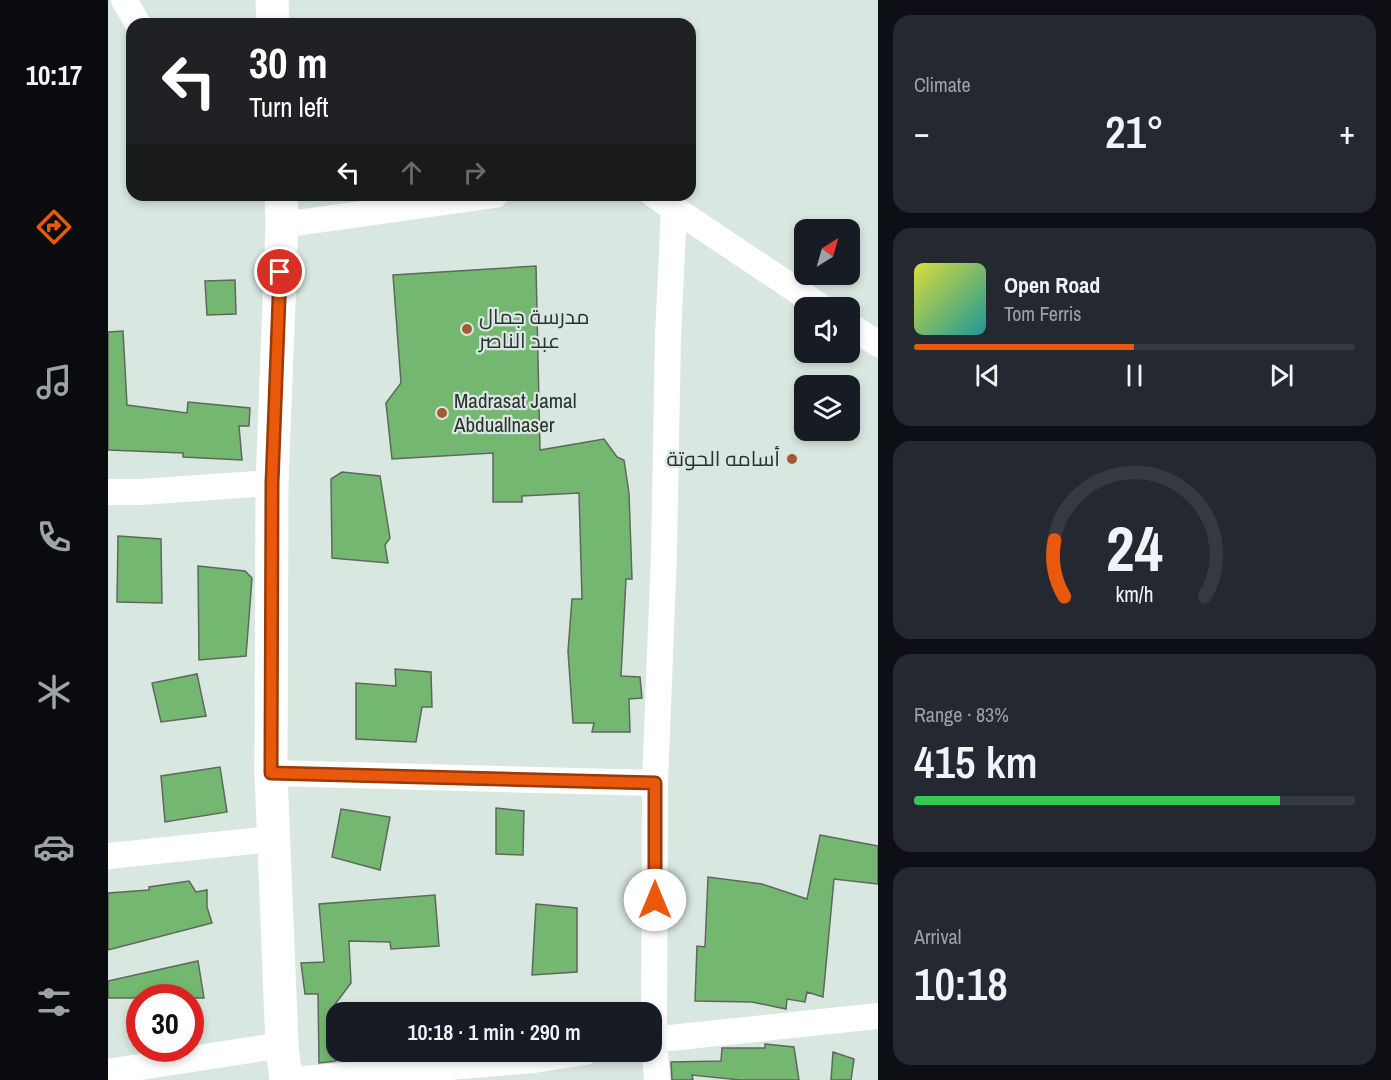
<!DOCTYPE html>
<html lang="en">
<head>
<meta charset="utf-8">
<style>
	body { margin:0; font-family:"Archivo Narrow",Cairo,sans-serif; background:#242831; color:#f1f3f6; height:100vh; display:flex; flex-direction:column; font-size:22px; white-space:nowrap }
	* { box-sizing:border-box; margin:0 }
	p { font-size:20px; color:#9ea1a6 }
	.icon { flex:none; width:33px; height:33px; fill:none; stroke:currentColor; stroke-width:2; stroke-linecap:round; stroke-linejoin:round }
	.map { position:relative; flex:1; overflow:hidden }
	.sheet { display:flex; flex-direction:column; gap:15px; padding:15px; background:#0d0f14; width:513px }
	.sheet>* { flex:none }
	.guide { position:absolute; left:18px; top:18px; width:570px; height:183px; border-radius:18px; box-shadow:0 3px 9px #0003; background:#202124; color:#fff; overflow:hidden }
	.needle { width:39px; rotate:37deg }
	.tools { position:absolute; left:686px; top:219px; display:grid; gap:12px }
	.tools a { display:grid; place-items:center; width:66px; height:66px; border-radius:12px; background:#171b24; box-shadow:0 3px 9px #0003; font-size:30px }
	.speed { position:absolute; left:18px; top:984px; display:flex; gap:12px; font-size:30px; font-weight:700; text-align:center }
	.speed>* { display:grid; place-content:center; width:78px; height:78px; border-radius:50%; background:#171b24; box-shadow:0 3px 9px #0003; line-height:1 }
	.speed .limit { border:9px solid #d22; background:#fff; color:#111 }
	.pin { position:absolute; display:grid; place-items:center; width:51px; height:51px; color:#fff; margin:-26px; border:3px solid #fff; border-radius:50%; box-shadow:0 2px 6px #0007 }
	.me { position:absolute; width:66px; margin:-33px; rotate:0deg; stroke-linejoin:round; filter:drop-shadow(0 0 4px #0008) }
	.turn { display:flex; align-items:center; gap:21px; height:126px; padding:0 24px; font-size:27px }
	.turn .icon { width:78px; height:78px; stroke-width:2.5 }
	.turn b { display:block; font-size:42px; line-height:51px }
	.lanes { display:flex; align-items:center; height:57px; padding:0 24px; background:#0003; justify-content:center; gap:30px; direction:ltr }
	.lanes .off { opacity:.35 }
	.big { font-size:45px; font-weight:600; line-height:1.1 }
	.sheet .card { flex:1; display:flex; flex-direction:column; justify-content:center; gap:9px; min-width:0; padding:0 21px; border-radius:18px; background:#242831 }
	.sheet .dial { align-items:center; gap:0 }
	.dial svg { height:156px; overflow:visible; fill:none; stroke:#363941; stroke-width:7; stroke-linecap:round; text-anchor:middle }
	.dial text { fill:#f1f3f6; stroke:none }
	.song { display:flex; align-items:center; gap:18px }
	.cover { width:72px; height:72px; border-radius:9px; background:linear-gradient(135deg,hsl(60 70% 55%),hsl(180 70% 35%)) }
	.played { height:6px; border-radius:3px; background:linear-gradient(90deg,#ea580c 50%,#363941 50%) }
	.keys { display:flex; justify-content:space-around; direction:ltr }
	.heat { display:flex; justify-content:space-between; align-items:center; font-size:33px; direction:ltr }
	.charge { height:9px; border-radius:4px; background:linear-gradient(90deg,#34c759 83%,#363941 0) }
	.trip { position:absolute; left:218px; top:1002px; width:336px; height:60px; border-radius:18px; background:#171b24; box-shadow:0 3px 9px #0003; font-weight:600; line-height:60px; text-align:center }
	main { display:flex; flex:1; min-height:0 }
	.tab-bar { display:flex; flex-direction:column; width:108px; justify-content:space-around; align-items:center; background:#090b0e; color:#9ea1a6 }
	.tab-bar .icon { width:42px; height:42px }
	.tab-bar .active { color:#ea580c }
	.tab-bar b { font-size:27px; color:#f1f3f6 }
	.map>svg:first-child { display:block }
	.building { fill:#74b771; stroke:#5f675e; stroke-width:1.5 }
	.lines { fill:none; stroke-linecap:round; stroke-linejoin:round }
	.street { stroke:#fff; stroke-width:26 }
	.secondary { stroke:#fff; stroke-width:33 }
	.route-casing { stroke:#983908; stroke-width:15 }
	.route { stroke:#ea580c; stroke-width:10 }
	.poi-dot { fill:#a05b2f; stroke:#d9e7e1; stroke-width:2 }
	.labels { text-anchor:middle; stroke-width:4.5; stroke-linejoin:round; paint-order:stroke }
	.poi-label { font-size:21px; fill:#2c322f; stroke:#d9e7e1; text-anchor:start }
</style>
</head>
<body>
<main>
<nav class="tab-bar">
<b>10:17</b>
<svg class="icon active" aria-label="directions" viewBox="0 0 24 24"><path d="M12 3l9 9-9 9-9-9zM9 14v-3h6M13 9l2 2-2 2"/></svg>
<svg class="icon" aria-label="music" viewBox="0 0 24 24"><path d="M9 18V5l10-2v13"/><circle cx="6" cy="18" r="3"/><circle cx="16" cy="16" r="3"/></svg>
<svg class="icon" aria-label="phone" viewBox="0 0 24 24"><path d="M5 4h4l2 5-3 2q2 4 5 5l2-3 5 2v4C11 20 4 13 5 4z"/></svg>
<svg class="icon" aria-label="climate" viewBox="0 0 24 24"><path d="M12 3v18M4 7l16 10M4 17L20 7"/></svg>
<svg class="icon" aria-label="car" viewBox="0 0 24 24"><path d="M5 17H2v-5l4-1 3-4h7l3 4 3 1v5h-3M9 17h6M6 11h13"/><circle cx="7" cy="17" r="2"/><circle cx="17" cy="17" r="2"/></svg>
<svg class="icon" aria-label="filters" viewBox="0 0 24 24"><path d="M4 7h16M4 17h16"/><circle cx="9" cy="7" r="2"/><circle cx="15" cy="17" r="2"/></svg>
</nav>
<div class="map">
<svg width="770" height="1080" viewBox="0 0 770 1080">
	<rect width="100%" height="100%" fill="#d9e7e1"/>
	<path class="building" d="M428,266L432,450L496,439L509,457L516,460L521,493L524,579H518L513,676L532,677L534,698L521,699L522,732H484L486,723H465L460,651L464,599H474L471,493L414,496V502H385V453L284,459L278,403L293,383L285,275Z
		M127,280L128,314L99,315L97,281Z
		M15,331L19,405L79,413L80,402L142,408L141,426H131L134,460L75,457V453L0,450V332Z
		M234,472L272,476L282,538L277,545L280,563L224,558L223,479Z
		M10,536L53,539L54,603L9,602Z
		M90,566L137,571L144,578L138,656L91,660Z
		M287,669L323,672L324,707H314L308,742L248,739V683L288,686Z
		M89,674L98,716L53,722L44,683Z
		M112,767L119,812L57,822L53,776Z
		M388,808L416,811L415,855L388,854Z
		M233,809L282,817L272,870L224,857Z
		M712,835L770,846V884L726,879L715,997L699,992L697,1002L679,999L678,1009L644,1002L587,1001L589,946L597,947L600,877L654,884L699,899Z
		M81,881L88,892L99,890V907L104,923L0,950V893L41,890V887Z
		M327,895L331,946L283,949L282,942L241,941L243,983L222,1011L228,1010V1061L211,1063L210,994H197L193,963L216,962L211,904Z
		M428,904L469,908V972L424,975Z
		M90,961L96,998H0V981Z
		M657,1044L686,1047L691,1080H632L584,1075L585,1080H564L563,1062L613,1061L614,1048H657Z
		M725,1052L746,1059L743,1080H723Z"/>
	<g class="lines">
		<path class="street" d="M16,0L30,24
			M546,195L715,308
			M174,225L387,195
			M741,325L770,344
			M0,492H32L164,483
			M163,773L547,783
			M0,856L164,839
			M543,1040L770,1016
			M0,1072L174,1045
			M184,1080L426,1060L477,1052
			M549,1080L546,1040L547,783L556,552L560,336L566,209"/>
		<path class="secondary" d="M164,0L165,24
			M173,195L174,225L164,483L163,773L174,1045L178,1080"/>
	</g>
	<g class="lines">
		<defs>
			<path id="route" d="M172,272L164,483L163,773L547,783V900"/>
		</defs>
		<use href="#route" class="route-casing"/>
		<use href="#route" class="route"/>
	</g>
	<g class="poi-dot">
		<circle cx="359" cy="329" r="6"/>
		<circle cx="334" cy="413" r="6"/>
		<circle cx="684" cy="459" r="6"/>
	</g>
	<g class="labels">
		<g class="poi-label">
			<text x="371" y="324">مدرسة جمال<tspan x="371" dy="24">عبد الناصر</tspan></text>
			<text x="346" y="408">Madrasat Jamal<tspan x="346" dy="24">Abduallnaser</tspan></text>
			<text x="672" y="466" text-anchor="end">أسامه الحوتة</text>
		</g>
	</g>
</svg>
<div class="tools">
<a><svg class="needle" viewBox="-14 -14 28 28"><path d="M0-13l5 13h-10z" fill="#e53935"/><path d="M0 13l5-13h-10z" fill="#9ea1a6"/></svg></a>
<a><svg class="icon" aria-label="sound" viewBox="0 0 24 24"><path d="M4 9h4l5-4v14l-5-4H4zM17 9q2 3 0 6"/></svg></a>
<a><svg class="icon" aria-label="layers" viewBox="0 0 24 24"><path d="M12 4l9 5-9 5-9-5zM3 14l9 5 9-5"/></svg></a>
</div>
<div class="speed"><div class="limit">30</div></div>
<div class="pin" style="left:172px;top:272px;background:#d93025"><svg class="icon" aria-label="arrive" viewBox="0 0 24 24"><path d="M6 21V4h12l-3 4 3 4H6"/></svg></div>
<svg class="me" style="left:547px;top:900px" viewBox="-20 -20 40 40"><circle r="19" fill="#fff"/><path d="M0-13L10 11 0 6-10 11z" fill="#ea580c"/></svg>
<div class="trip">10:18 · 1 min · 290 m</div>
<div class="guide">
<div class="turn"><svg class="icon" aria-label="left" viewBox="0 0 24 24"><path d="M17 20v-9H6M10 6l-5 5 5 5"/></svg><div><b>30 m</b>Turn left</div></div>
<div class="lanes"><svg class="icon" aria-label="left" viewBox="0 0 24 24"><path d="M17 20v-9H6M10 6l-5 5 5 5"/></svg><svg class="icon off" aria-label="ahead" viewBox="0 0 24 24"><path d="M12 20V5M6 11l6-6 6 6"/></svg><svg class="icon off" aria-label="right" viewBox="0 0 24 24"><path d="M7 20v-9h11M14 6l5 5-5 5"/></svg></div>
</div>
</div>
<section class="sheet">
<div class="card"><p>Climate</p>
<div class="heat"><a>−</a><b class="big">21°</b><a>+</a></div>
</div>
<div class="card">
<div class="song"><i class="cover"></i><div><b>Open Road</b><p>Tom Ferris</p></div></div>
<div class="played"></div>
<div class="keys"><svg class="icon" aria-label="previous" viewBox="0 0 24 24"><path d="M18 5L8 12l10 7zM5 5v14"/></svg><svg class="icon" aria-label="pause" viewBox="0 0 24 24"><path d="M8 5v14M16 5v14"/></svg><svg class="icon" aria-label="next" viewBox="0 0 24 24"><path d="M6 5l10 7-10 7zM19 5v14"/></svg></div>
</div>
<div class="card dial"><svg viewBox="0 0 100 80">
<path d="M14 69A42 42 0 1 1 86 69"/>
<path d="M14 69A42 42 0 0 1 9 40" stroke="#ea580c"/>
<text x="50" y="56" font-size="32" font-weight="700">24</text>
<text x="50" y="72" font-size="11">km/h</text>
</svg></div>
<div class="card"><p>Range · 83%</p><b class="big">415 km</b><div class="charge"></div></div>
<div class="card"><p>Arrival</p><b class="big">10:18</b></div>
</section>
</main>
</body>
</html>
